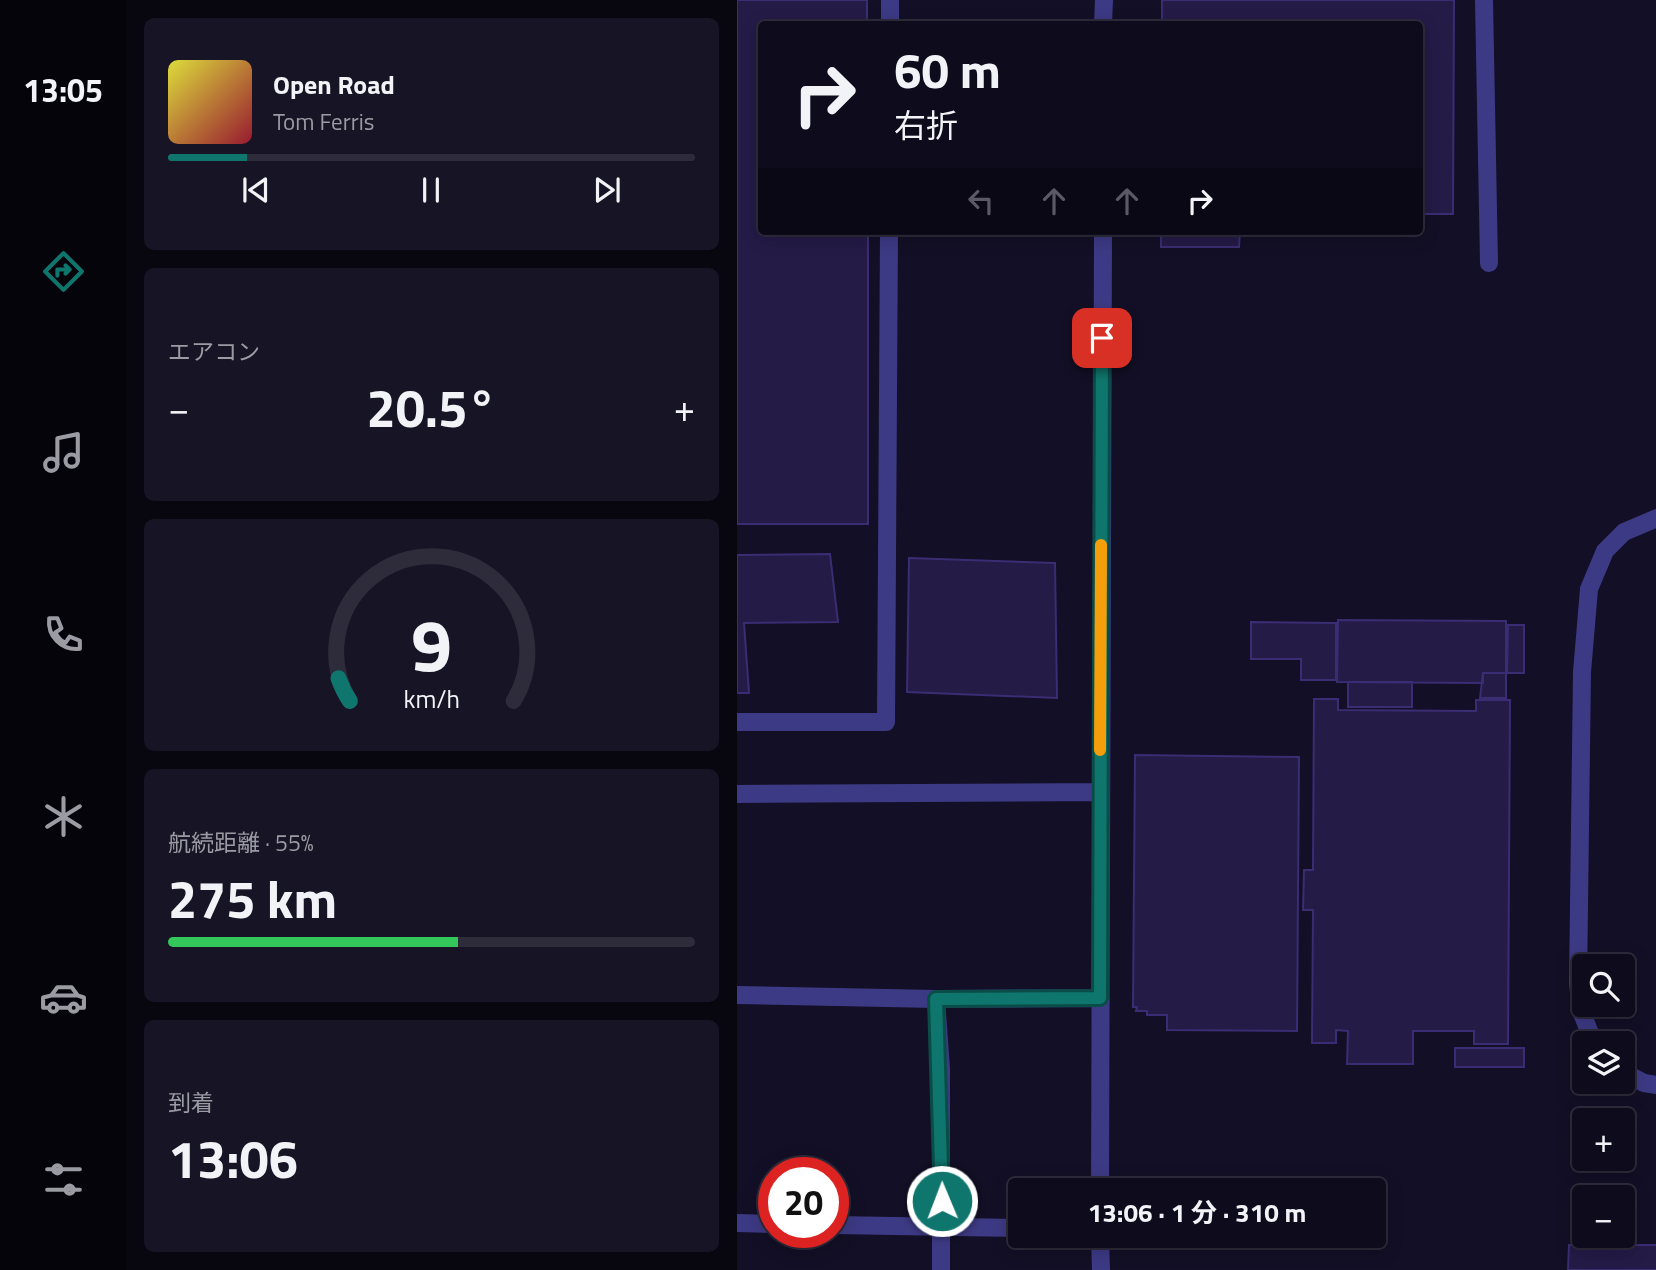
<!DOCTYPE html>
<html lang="ja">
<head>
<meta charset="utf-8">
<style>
	body { margin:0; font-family:"Titillium Web","Noto Sans JP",sans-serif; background:#171425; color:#f1f3f6; height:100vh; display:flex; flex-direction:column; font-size:26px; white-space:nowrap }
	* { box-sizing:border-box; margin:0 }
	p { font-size:23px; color:#9b9ba3 }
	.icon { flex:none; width:38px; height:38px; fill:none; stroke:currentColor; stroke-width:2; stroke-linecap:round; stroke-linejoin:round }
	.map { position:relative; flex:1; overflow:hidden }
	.sheet { display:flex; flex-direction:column; gap:18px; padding:18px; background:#08060f; width:611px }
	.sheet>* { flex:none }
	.guide { position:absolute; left:21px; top:21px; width:665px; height:214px; border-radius:7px; box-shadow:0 4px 18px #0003,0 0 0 2px #2e2b3b; background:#0e0b1c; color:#f1f3f6; overflow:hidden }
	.fabs { position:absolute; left:835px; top:954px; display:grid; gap:14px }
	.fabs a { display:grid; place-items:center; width:63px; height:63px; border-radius:7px; background:#0e0b1c; box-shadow:0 4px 18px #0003,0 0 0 2px #2e2b3b; font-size:35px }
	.speed { position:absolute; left:21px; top:1157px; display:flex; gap:14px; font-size:35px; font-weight:700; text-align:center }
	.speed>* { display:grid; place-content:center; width:91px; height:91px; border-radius:50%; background:#0e0b1c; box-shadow:0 4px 18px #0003,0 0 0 2px #2e2b3b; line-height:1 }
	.speed .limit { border:10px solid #d22; background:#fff; color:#111 }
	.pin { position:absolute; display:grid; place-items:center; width:60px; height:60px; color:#fff; margin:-30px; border-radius:14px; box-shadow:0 4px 10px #0006 }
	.me { position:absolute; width:77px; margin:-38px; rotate:359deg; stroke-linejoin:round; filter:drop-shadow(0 0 5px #0008) }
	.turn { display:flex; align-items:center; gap:24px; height:147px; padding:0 21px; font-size:32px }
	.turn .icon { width:91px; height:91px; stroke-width:2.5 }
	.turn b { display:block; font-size:49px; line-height:60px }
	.lanes { display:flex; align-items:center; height:66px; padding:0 21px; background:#0003; justify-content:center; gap:35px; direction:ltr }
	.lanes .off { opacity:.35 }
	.big { font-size:52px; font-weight:700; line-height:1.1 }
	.sheet .tile { flex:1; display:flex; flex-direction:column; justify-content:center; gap:10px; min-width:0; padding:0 24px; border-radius:10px; background:#171425 }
	.sheet .dial { align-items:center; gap:0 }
	.dial svg { height:182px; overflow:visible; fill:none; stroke:#2e2b3b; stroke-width:7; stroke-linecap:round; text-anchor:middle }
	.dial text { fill:#f1f3f6; stroke:none }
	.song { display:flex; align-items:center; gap:21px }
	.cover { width:84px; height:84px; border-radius:10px; background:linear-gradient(135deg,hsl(60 70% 55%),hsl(350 70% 35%)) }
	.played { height:7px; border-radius:4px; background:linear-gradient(90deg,#0f766e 15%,#2e2b3b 15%) }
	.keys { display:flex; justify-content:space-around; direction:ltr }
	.heat { display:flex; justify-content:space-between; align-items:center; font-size:38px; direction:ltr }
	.charge { height:10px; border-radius:5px; background:linear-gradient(90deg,#34c759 55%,#2e2b3b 0) }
	.trip { position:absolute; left:271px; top:1178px; width:378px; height:70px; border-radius:7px; background:#0e0b1c; box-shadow:0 4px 18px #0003,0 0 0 2px #2e2b3b; font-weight:700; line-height:70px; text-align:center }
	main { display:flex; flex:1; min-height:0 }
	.tab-bar { display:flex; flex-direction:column; width:126px; justify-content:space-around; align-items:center; background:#06040b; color:#9b9ba3 }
	.tab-bar .icon { width:49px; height:49px }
	.tab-bar .selected { color:#0f766e }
	.tab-bar b { font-size:32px; color:#f1f3f6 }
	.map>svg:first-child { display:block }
	.building { fill:#241b47; stroke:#3b2d73; stroke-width:2 }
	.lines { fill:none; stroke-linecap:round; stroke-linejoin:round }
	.minor { stroke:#3d3a85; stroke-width:18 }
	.route-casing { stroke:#0a4d48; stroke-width:18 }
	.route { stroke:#0f766e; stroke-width:12 }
	.slow { stroke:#f59e0b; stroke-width:12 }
</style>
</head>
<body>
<main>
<nav class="tab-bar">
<b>13:05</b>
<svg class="icon selected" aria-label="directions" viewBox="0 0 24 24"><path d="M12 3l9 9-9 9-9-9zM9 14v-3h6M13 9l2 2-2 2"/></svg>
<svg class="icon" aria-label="music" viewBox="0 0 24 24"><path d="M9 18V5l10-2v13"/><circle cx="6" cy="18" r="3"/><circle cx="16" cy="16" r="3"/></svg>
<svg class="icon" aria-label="phone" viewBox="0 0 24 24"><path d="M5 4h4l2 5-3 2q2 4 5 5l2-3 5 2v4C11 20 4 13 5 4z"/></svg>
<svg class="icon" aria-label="climate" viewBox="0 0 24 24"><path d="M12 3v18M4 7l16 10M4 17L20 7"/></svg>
<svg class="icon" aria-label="car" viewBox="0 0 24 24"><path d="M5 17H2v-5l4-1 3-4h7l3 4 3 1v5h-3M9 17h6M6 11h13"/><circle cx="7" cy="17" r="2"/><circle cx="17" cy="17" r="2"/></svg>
<svg class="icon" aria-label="filters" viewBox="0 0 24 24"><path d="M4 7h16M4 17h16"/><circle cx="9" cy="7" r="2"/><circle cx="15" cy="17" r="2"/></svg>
</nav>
<section class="sheet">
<div class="tile">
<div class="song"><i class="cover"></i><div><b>Open Road</b><p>Tom Ferris</p></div></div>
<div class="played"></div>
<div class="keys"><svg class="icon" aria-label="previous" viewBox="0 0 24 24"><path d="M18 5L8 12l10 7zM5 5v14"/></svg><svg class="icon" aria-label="pause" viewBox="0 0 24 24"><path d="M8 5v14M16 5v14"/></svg><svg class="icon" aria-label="next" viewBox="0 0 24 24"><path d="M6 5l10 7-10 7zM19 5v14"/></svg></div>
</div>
<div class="tile"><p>エアコン</p>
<div class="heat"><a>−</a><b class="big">20.5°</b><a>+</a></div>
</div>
<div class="tile dial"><svg viewBox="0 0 100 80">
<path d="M14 69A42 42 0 1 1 86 69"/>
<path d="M14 69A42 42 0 0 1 9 59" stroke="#0f766e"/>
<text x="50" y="56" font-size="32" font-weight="700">9</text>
<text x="50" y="72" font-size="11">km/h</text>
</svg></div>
<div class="tile"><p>航続距離 · 55%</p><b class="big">275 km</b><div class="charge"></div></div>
<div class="tile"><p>到着</p><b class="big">13:06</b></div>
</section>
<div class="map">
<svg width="920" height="1270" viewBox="0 0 920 1270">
	<rect width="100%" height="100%" fill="#130f26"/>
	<path class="building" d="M0,0H130V24H24V231H131V524H0Z
		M425,0H717L716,214H682V24H425Z
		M424,231H503L502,247H424Z
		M93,554L101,622L7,623L12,693H0V555Z
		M172,558L318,563L320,698L170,692Z
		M601,620L769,621V673H746V683L600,682Z
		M514,622L599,623V680H564V659H514Z
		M771,625H787V673H770Z
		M746,673H769V698H743Z
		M611,682H675V707H611Z
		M577,699H601V710L739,711V700H773L771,1044H737V1031H676V1064H610L611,1031L599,1030V1043H575L576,910H566L567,870H576Z
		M398,755L562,757L560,1031L430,1030V1015H410V1011H399L400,1007H396Z
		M718,1048H787V1067H718Z
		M832,1245H920V1270H831Z"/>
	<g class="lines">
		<path class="minor" d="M747,0L752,263
			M153,24V0
			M366,24L367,0
			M0,722H149L152,231
			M0,794L363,792
			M0,995L199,999L363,998
			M199,999L204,1069V1270
			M857,1043L844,1011L841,983L845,672L852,589L868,551L887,532L920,518
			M886,1072L907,1083L920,1085
			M363,1190L366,231
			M0,1223L37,1224
			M96,1225L284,1228
			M363,1236L364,1270"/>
	</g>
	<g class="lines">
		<defs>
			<path id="route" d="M205,1201L199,999L363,998L365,338"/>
		</defs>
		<use href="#route" class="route-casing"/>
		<use href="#route" class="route"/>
		<path class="slow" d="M363,750L364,545"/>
	</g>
</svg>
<div class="fabs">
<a><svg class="icon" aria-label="search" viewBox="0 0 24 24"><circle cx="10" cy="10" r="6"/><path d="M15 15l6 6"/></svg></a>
<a><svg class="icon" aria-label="layers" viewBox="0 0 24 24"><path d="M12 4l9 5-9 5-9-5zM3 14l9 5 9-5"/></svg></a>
<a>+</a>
<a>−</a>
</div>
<div class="speed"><div class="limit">20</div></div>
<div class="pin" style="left:365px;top:338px;background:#d93025"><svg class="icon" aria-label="arrive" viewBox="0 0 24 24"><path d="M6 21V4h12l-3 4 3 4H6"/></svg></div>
<svg class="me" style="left:205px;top:1201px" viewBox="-20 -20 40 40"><circle r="17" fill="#0f766e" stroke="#fff" stroke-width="3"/><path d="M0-11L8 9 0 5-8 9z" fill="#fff"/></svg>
<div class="trip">13:06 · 1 分 · 310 m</div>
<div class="guide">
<div class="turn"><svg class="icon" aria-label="right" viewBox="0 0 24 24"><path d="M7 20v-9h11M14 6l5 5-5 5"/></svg><div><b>60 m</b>右折</div></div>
<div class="lanes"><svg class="icon off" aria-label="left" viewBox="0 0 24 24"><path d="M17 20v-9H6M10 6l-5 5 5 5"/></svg><svg class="icon off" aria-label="ahead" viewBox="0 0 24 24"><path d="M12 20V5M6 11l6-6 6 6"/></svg><svg class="icon off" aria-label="ahead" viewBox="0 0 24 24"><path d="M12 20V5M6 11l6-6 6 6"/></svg><svg class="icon" aria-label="right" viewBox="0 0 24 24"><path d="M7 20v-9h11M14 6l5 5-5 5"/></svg></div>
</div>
</div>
</main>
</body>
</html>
